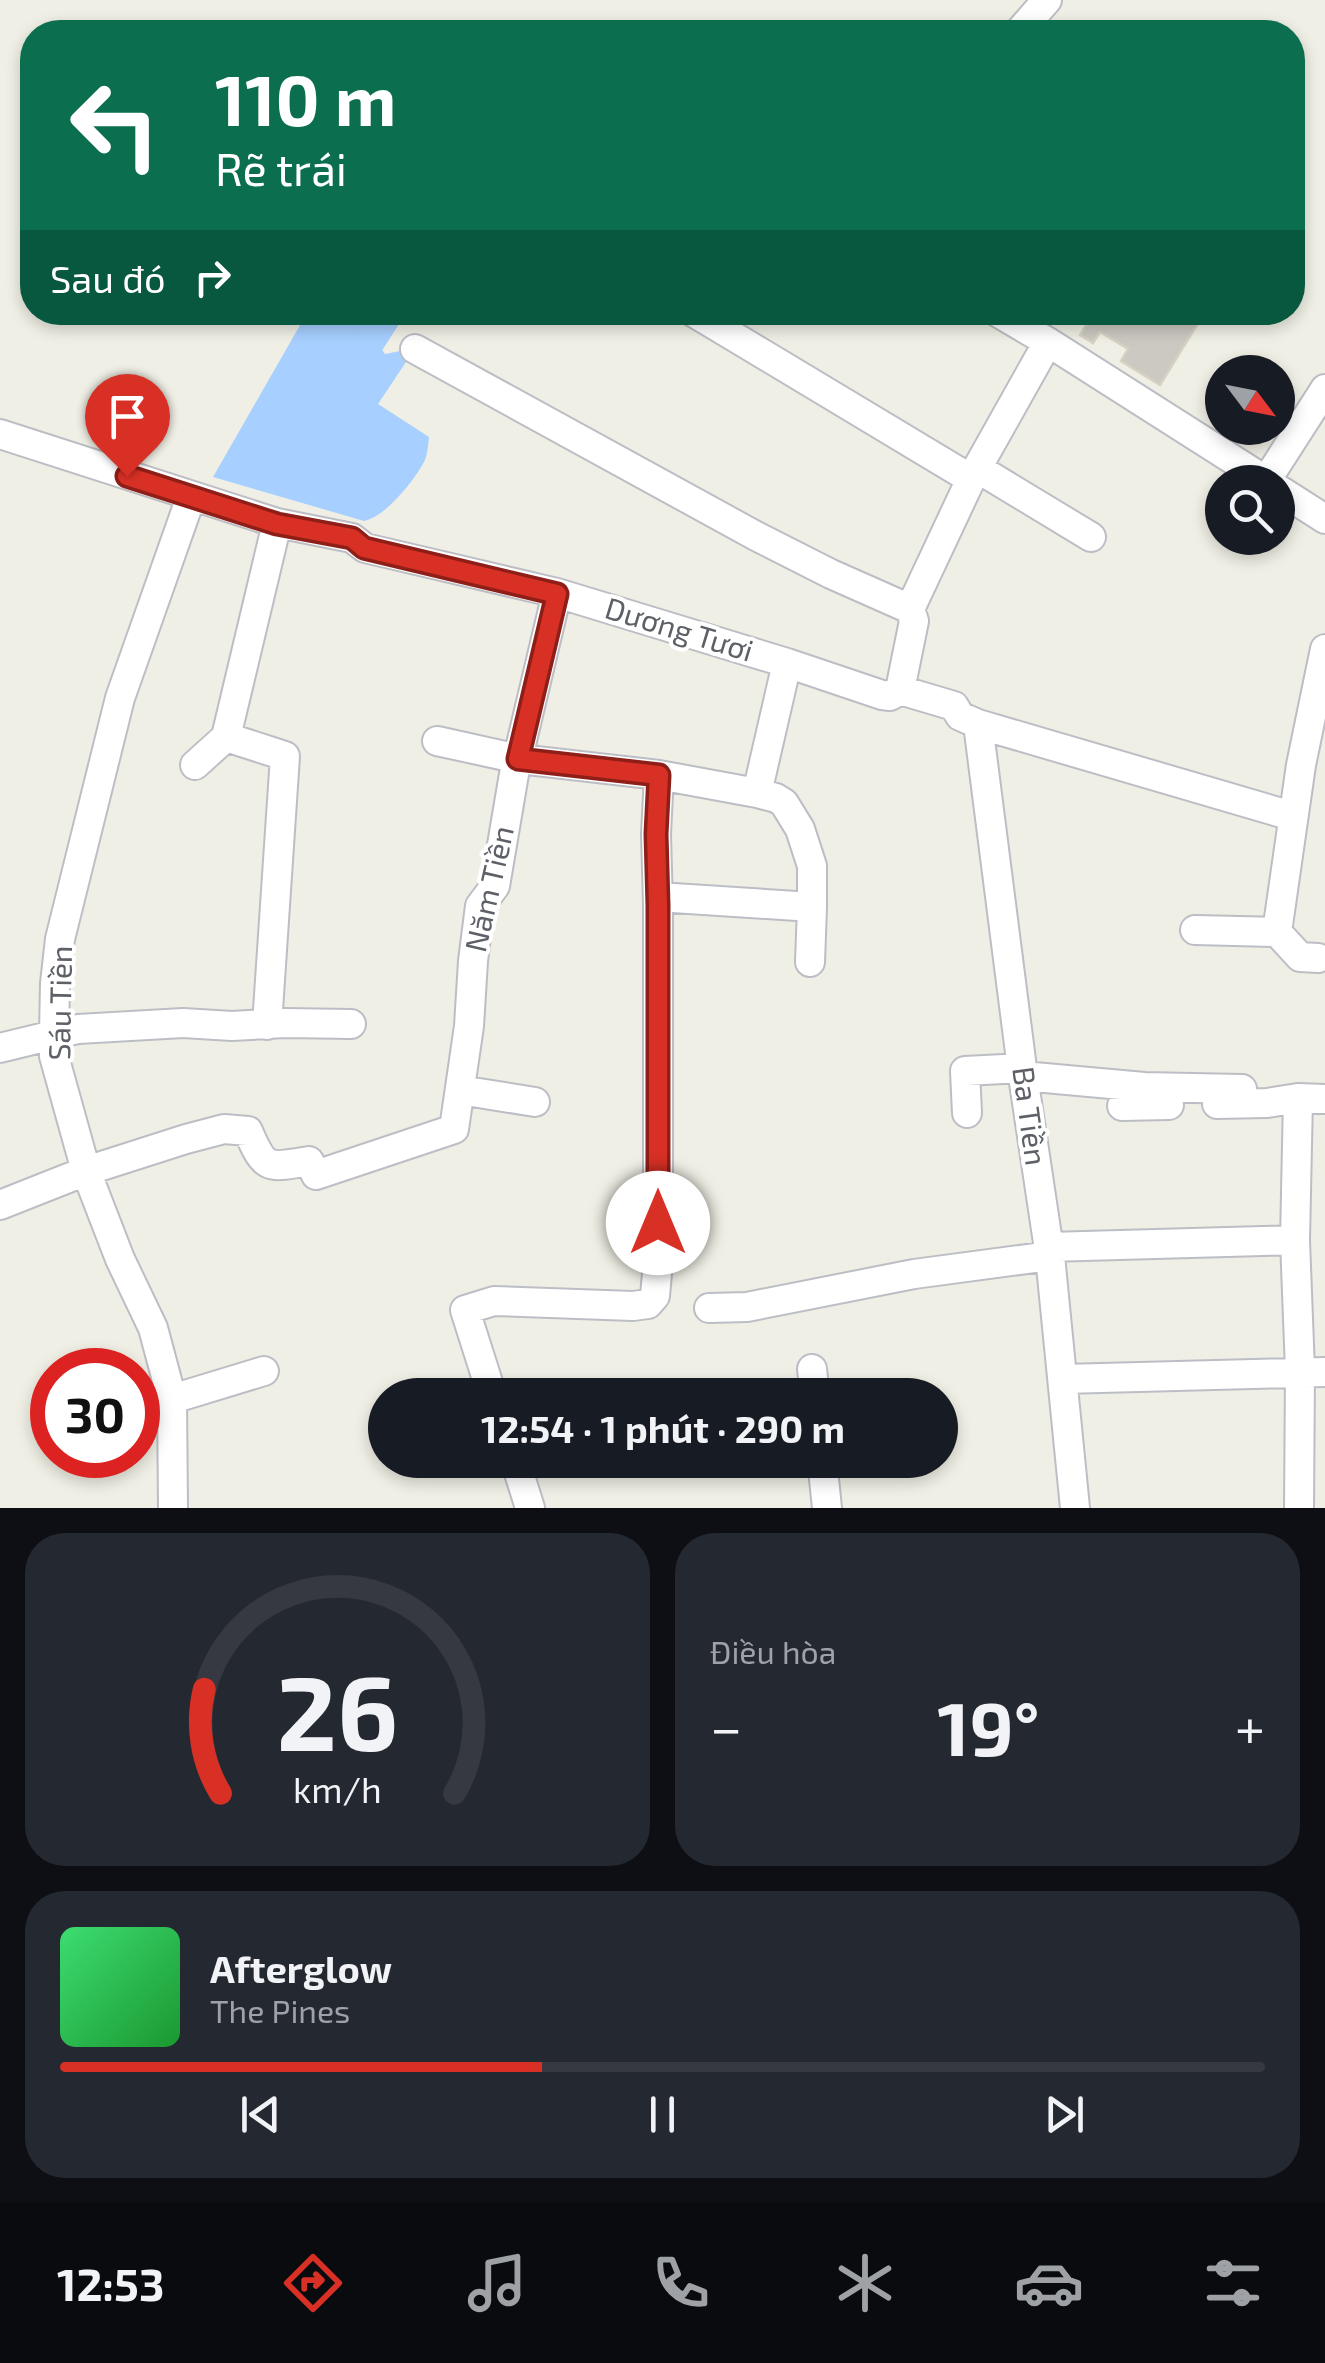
<!DOCTYPE html>
<html lang="vi">
<head>
<meta charset="utf-8">
<style>
	body { margin:0; font-family:"Exo 2",sans-serif; background:#242831; color:#f1f3f6; height:100vh; display:flex; flex-direction:column; font-size:38px; white-space:nowrap }
	* { box-sizing:border-box; margin:0 }
	p { font-size:32px; color:#9ea1a6 }
	.icon { flex:none; width:55px; height:55px; fill:none; stroke:currentColor; stroke-width:2; stroke-linecap:round; stroke-linejoin:round }
	.map { position:relative; height:1508px; overflow:hidden }
	.details { display:flex; flex-direction:column; gap:25px; padding:25px; background:#0d0f14; flex:1 }
	.details>* { flex:none }
	.guide { position:absolute; left:20px; top:20px; width:1285px; height:305px; border-radius:40px; box-shadow:0 5px 15px #0003; background:#0b6e4f; color:#fff; overflow:hidden }
	.needle { width:65px; rotate:122deg }
	.tools { position:absolute; left:1205px; top:355px; display:grid; gap:20px }
	.tools a { display:grid; place-items:center; width:90px; height:90px; border-radius:50%; background:#171b24; box-shadow:0 5px 15px #0003; font-size:50px }
	.speed { position:absolute; left:30px; top:1348px; display:flex; gap:20px; font-size:50px; font-weight:700; text-align:center }
	.speed>* { display:grid; place-content:center; width:130px; height:130px; border-radius:50%; background:#171b24; box-shadow:0 5px 15px #0003; line-height:1 }
	.speed .limit { border:15px solid #d22; background:#fff; color:#111 }
	.pin { position:absolute; display:grid; place-items:center; width:85px; height:85px; color:#fff; margin:-102px -42px; border-radius:50% 50% 50% 0; rotate:-45deg; box-shadow:0 0 10px #0007 }
	.pin .icon { rotate:45deg }
	.me { position:absolute; width:110px; margin:-55px; rotate:0deg; stroke-linejoin:round; filter:drop-shadow(0 0 8px #0008) }
	.turn { display:flex; align-items:center; gap:35px; height:210px; padding:0 30px; font-size:45px }
	.turn .icon { width:130px; height:130px; stroke-width:2.5 }
	.turn b { display:block; font-size:70px; line-height:85px }
	.then { display:flex; align-items:center; height:95px; padding:0 30px; background:#0003; gap:20px; font-size:38px }
	.big { font-size:75px; font-weight:700; line-height:1.1 }
	.details .card { flex:1; display:flex; flex-direction:column; justify-content:center; gap:15px; min-width:0; padding:0 35px; border-radius:40px; background:#242831 }
	.details .dial { align-items:center; gap:0 }
	.dial svg { height:260px; overflow:visible; fill:none; stroke:#363941; stroke-width:7; stroke-linecap:round; text-anchor:middle }
	.dial text { fill:#f1f3f6; stroke:none }
	.song { display:flex; align-items:center; gap:30px }
	.cover { width:120px; height:120px; border-radius:15px; background:linear-gradient(135deg,hsl(140 70% 55%),hsl(130 70% 35%)) }
	.played { height:10px; border-radius:5px; background:linear-gradient(90deg,#d93025 40%,#363941 40%) }
	.keys { display:flex; justify-content:space-around; direction:ltr }
	.heat { display:flex; justify-content:space-between; align-items:center; font-size:55px; direction:ltr }
	.details .tiles { flex:1; display:grid; gap:25px; grid-template-columns:1fr 1fr }
	.card:last-child { grid-column:span 2 }
	.trip { position:absolute; left:368px; top:1378px; width:590px; height:100px; border-radius:50px; background:#171b24; box-shadow:0 5px 15px #0003; font-weight:700; line-height:100px; text-align:center }
	.dock { display:flex; height:160px; justify-content:space-around; align-items:center; background:#090b0e; color:#9ea1a6 }
	.dock .icon { width:70px; height:70px }
	.dock .on { color:#d93025 }
	.dock b { font-size:45px; color:#f1f3f6 }
	.map>svg:first-child { display:block }
	.water { fill:#a7cfff }
	.lines { fill:none; stroke-linecap:round; stroke-linejoin:round }
	.canal { stroke:#a7cfff; stroke-width:30 }
	.building { fill:#ccc9c2; stroke:#d6d2c3; stroke-width:2.5 }
	.street-casing { stroke:#bdbec5; stroke-width:32 }
	.street { stroke:#fff; stroke-width:28 }
	.route-casing { stroke:#8d1f18; stroke-width:25 }
	.route { stroke:#d93025; stroke-width:18 }
	.labels { text-anchor:middle; stroke-width:8; stroke-linejoin:round; paint-order:stroke }
	.street-label { font-size:30px; fill:#5d6067; stroke:#fff }
</style>
</head>
<body>
<div class="map">
<svg width="1325" height="1508" viewBox="0 0 1325 1508">
	<rect width="100%" height="100%" fill="#f0efe5"/>
	<path class="water" d="M307,313H356L385,354L400,351L408,359L378,404L429,437C428,445 428,454 424,462C414,481 385,517 364,521L213,477Z"/>
	<g class="lines">
		<path class="canal" d="M353,368L389,312"/>
	</g>
	<path class="building" d="M1094,312H1205L1160,385L1121,361L1128,349L1100,332L1093,343L1080,335Z"/>
	<g class="lines">
		<defs>
			<path id="street" d="M1019,32L1047,0
				M693,312L971,479
				M997,312L1048,342L1268,482
				M415,349L756,536L831,574L910,609
				M0,434L277,523L352,538L365,548L557,593L787,663L882,695L890,696L900,690L954,706L960,716L978,724L1292,816
				M977,468L1091,537
				M1266,481L1325,389
				M1278,489L1325,519
				M900,690L914,621L910,609L971,479L1048,342
				M978,724L1023,1076L1050,1256L1075,1508
				M226,737L285,756L267,1025
				M437,741L519,759L659,775L757,793L787,663
				M195,765L226,737L277,523
				M658,897L812,907V866L800,829L784,803L776,798L757,793
				M1195,930L1277,932L1301,765L1325,649
				M1277,932L1300,957L1318,958
				M810,962L812,907
				M0,1048L78,1029L183,1023L232,1026L285,1023L351,1024
				M1023,1076L1144,1087L1242,1089
				M460,1090L535,1102
				M1298,1098L1295,1240L1300,1371L1299,1508
				M1217,1104L1267,1103L1298,1098L1325,1099
				M1122,1106L1169,1105
				M967,1113L965,1071L1022,1068
				M0,1205L86,1171L186,1139L224,1129L248,1131C265,1171 268,1168 309,1161L316,1175L454,1129L469,1026L473,961L480,906L495,886L514,774L557,593
				M1048,1247L1295,1240
				M709,1308L747,1307L914,1274L1050,1256
				M812,1369L815,1395
				M1063,1379L1325,1372
				M492,1395L465,1310L494,1301L633,1306L648,1304L655,1296L658,1262V906L656,834L659,775
				M172,1399L264,1371
				M515,1460L530,1508
				M822,1460L827,1508
				M173,1508L172,1399L153,1328L120,1259L86,1171L54,1056V1035L55,983L60,939L120,698L191,497"/>
		</defs>
		<use href="#street" class="street-casing"/>
		<use href="#street" class="street"/>
	</g>
	<g class="lines">
		<defs>
			<path id="route" d="M127,476L277,524L352,538L364,548L557,594L518,759L659,775L656,834L658,906V1223"/>
		</defs>
		<use href="#route" class="route-casing"/>
		<use href="#route" class="route"/>
	</g>
	<g class="labels">
		<g class="street-label">
			<text transform="translate(679 630) rotate(17)" y="10">Dương Tươi</text>
			<text transform="translate(490 889) rotate(-77)" y="10">Năm Tiền</text>
			<text transform="translate(61 1003) rotate(-89)" y="10">Sáu Tiền</text>
			<text transform="translate(1029 1116) rotate(82)" y="10">Ba Tiền</text>
		</g>
	</g>
</svg>
<div class="tools">
<a><svg class="needle" viewBox="-14 -14 28 28"><path d="M0-13l5 13h-10z" fill="#e53935"/><path d="M0 13l5-13h-10z" fill="#9ea1a6"/></svg></a>
<a><svg class="icon" aria-label="search" viewBox="0 0 24 24"><circle cx="10" cy="10" r="6"/><path d="M15 15l6 6"/></svg></a>
</div>
<div class="speed"><div class="limit">30</div></div>
<div class="pin" style="left:127px;top:476px;background:#d93025"><svg class="icon" aria-label="arrive" viewBox="0 0 24 24"><path d="M6 21V4h12l-3 4 3 4H6"/></svg></div>
<svg class="me" style="left:658px;top:1223px" viewBox="-20 -20 40 40"><circle r="19" fill="#fff"/><path d="M0-13L10 11 0 6-10 11z" fill="#d93025"/></svg>
<div class="trip">12:54 · 1 phút · 290 m</div>
<div class="guide">
<div class="turn"><svg class="icon" aria-label="left" viewBox="0 0 24 24"><path d="M17 20v-9H6M10 6l-5 5 5 5"/></svg><div><b>110 m</b>Rẽ trái</div></div>
<div class="then">Sau đó<svg class="icon" aria-label="right" viewBox="0 0 24 24"><path d="M7 20v-9h11M14 6l5 5-5 5"/></svg></div>
</div>
</div>
<section class="details">
<div class="tiles">
<div class="card dial"><svg viewBox="0 0 100 80">
<path d="M14 69A42 42 0 1 1 86 69"/>
<path d="M14 69A42 42 0 0 1 9 37" stroke="#d93025"/>
<text x="50" y="56" font-size="32" font-weight="700">26</text>
<text x="50" y="72" font-size="11">km/h</text>
</svg></div>
<div class="card"><p>Điều hòa</p>
<div class="heat"><a>−</a><b class="big">19°</b><a>+</a></div>
</div>
<div class="card">
<div class="song"><i class="cover"></i><div><b>Afterglow</b><p>The Pines</p></div></div>
<div class="played"></div>
<div class="keys"><svg class="icon" aria-label="previous" viewBox="0 0 24 24"><path d="M18 5L8 12l10 7zM5 5v14"/></svg><svg class="icon" aria-label="pause" viewBox="0 0 24 24"><path d="M8 5v14M16 5v14"/></svg><svg class="icon" aria-label="next" viewBox="0 0 24 24"><path d="M6 5l10 7-10 7zM19 5v14"/></svg></div>
</div>
</div>
</section>
<nav class="dock">
<b>12:53</b>
<svg class="icon on" aria-label="directions" viewBox="0 0 24 24"><path d="M12 3l9 9-9 9-9-9zM9 14v-3h6M13 9l2 2-2 2"/></svg>
<svg class="icon" aria-label="music" viewBox="0 0 24 24"><path d="M9 18V5l10-2v13"/><circle cx="6" cy="18" r="3"/><circle cx="16" cy="16" r="3"/></svg>
<svg class="icon" aria-label="phone" viewBox="0 0 24 24"><path d="M5 4h4l2 5-3 2q2 4 5 5l2-3 5 2v4C11 20 4 13 5 4z"/></svg>
<svg class="icon" aria-label="climate" viewBox="0 0 24 24"><path d="M12 3v18M4 7l16 10M4 17L20 7"/></svg>
<svg class="icon" aria-label="car" viewBox="0 0 24 24"><path d="M5 17H2v-5l4-1 3-4h7l3 4 3 1v5h-3M9 17h6M6 11h13"/><circle cx="7" cy="17" r="2"/><circle cx="17" cy="17" r="2"/></svg>
<svg class="icon" aria-label="filters" viewBox="0 0 24 24"><path d="M4 7h16M4 17h16"/><circle cx="9" cy="7" r="2"/><circle cx="15" cy="17" r="2"/></svg>
</nav>
</body>
</html>
